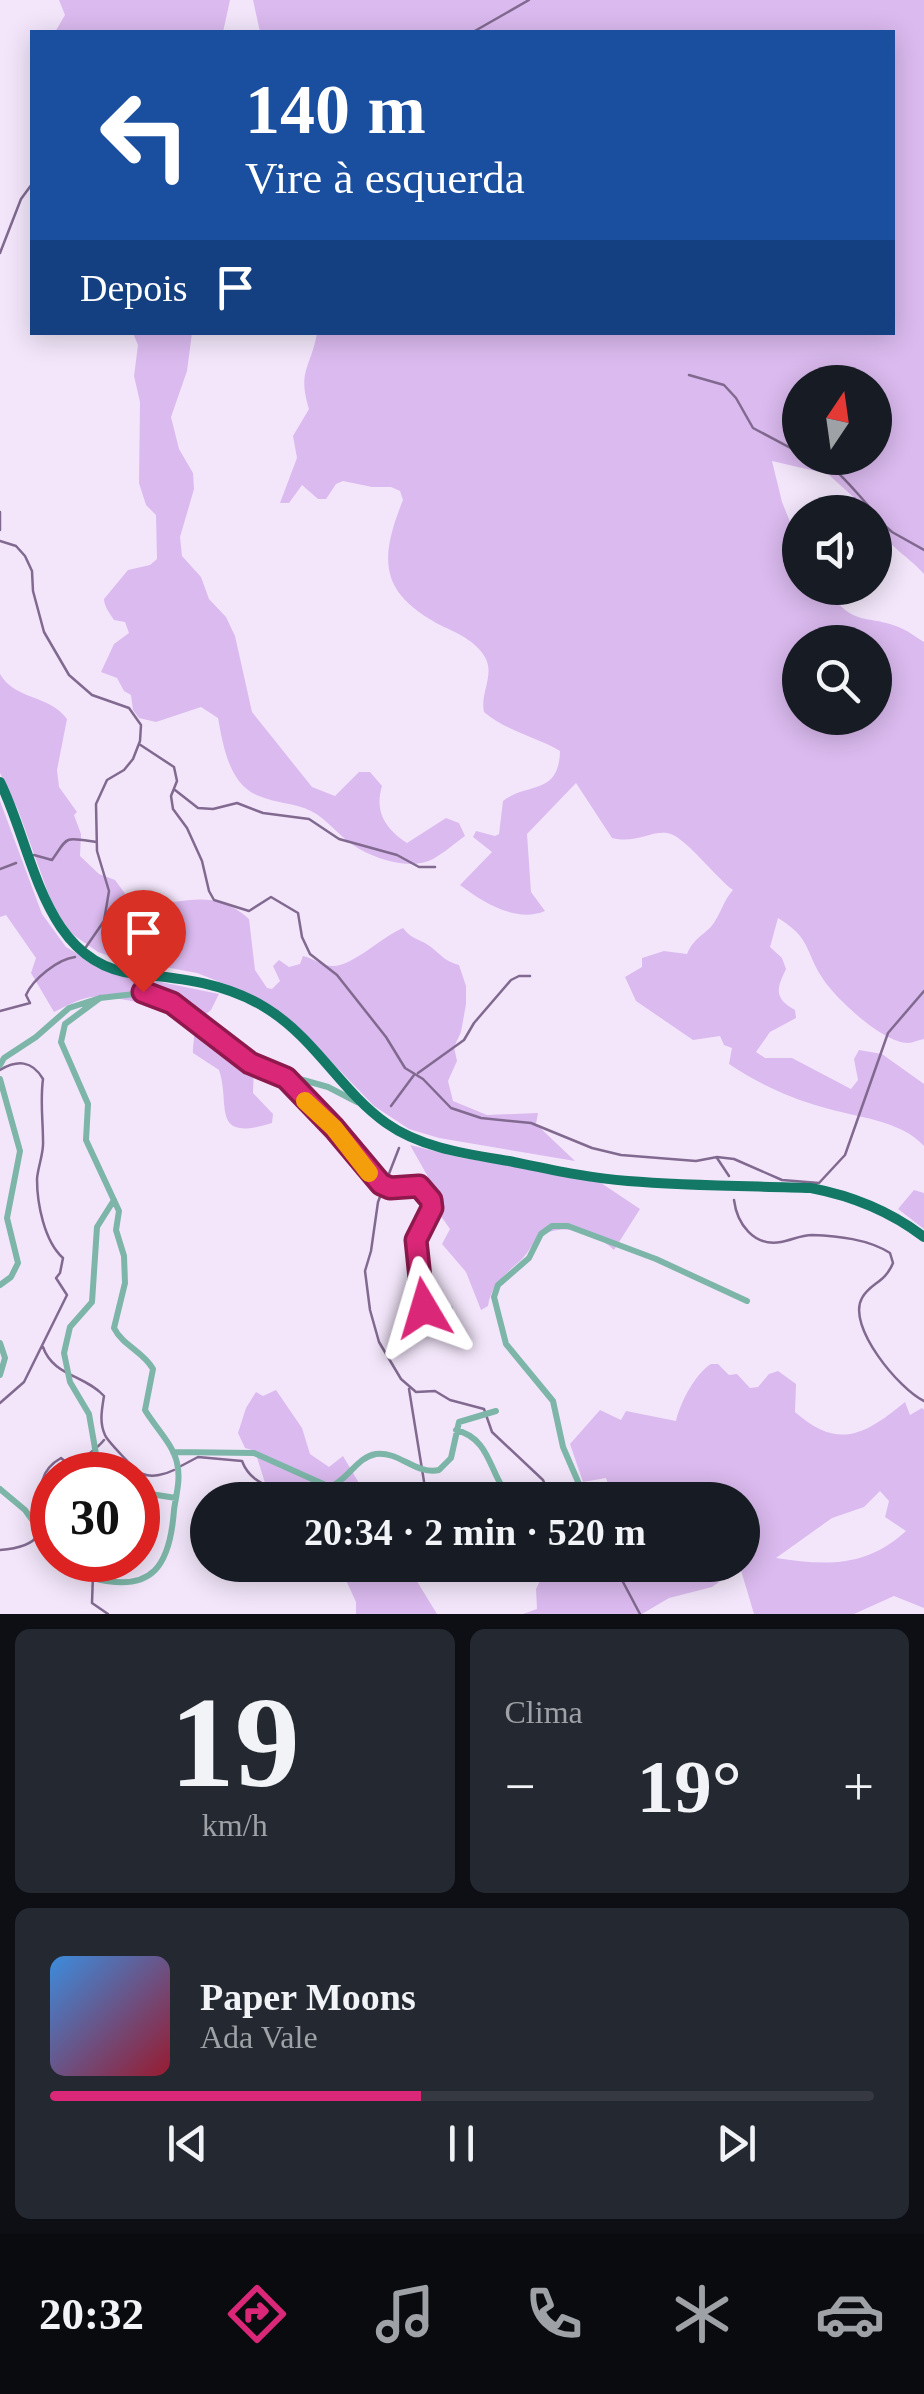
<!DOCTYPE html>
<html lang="pt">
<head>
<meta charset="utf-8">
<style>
	body { margin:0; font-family:Georgia,serif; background:#242831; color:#f1f3f6; height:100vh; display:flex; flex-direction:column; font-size:38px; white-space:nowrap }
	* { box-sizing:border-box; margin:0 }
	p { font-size:32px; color:#9ea1a6 }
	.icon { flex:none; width:55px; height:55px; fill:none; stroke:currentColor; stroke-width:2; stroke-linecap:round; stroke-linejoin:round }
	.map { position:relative; height:1614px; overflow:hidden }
	.panel { display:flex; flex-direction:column; gap:15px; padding:15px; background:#0d0f14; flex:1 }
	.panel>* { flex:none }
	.guide { position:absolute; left:30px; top:30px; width:865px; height:305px; border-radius:0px; box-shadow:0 5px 25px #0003; background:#1a4fa0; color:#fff; overflow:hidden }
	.needle { width:65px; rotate:13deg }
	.buttons { position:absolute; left:782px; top:365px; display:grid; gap:20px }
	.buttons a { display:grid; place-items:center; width:110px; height:110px; border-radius:50%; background:#171b24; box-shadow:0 5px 25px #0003; font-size:50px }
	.speed { position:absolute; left:30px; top:1452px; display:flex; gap:20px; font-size:50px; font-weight:700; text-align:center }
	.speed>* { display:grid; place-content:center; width:130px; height:130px; border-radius:50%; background:#171b24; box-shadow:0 5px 25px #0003; line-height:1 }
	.speed .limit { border:15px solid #d22; background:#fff; color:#111 }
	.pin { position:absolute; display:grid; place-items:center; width:85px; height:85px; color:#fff; margin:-102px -42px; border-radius:50% 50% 50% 0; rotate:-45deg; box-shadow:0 0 10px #0007 }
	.pin .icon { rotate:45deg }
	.me { position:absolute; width:110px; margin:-55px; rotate:353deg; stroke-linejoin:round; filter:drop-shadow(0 0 8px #0008) }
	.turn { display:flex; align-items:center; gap:35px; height:210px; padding:0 50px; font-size:45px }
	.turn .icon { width:130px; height:130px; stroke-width:2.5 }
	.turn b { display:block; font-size:70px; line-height:85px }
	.then { display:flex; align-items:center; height:95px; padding:0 50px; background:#0003; gap:20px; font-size:38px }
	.big { font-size:75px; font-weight:800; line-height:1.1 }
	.panel .card { flex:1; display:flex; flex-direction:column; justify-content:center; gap:15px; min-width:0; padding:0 35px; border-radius:15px; background:#242831 }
	.panel .dial { align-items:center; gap:0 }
	.dial b { font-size:130px; line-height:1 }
	.song { display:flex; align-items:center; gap:30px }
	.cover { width:120px; height:120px; border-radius:15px; background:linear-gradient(135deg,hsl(210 70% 55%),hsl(350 70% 35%)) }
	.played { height:10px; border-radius:5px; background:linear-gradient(90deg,#db2777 45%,#363941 45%) }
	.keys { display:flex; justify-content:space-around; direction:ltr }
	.heat { display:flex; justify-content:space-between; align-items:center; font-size:55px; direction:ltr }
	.panel .tiles { flex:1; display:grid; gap:15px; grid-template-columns:1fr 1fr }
	.card:last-child { grid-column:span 2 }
	.trip { position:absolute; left:190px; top:1482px; width:570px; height:100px; border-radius:50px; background:#171b24; box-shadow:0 5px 25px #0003; font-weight:800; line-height:100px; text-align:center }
	.dock { display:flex; height:160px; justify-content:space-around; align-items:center; background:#090b0e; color:#9ea1a6 }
	.dock .icon { width:70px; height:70px }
	.dock .active { color:#db2777 }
	.dock b { font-size:45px; color:#f1f3f6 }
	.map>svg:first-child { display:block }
	.green { fill:#dbbaef; fill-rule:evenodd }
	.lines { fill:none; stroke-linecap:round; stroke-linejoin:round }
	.stream { stroke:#81698f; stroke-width:2.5 }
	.minor { stroke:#7db6a8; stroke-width:6 }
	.trunk { stroke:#137866; stroke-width:10 }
	.route-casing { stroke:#8e194d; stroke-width:25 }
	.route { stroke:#db2777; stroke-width:18 }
	.slow { stroke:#f59e0b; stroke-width:18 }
</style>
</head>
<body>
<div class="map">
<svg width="924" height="1614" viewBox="0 0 924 1614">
	<rect width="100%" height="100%" fill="#f3e6fb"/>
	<path class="green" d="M59,0H230L223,32H55L65,15Z
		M253,0H924V574C908,555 876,540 875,512H870L828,474L772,461L782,502L800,546V588H828C851,629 869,613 903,629C910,632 917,638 924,642V1039C922,1039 911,1043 909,1043C884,1044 836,999 823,979C804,950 812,939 778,918L770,947L782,958L786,969C777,988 773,998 795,1010L796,1018L770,1032L756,1052L765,1058H792L851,1089L858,1080L854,1059L859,1050L882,1054L924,1084V1146C901,1120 854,1117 822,1107C789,1098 757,1083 729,1064L732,1048L724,1045L720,1036L693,1040L636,1001L625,977L642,967V958L664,951L687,954C695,935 708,934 715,921C722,910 724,900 733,890C716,878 683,834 667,833C649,831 636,844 612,838L576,783L527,834L531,892L545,911C516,923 484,903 460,885L492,852L473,837L476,831L495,836L499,834L503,801C527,782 559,796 560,751C534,736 508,732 484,712C480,694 494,676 486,659C478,643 460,634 444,627C380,594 378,562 403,500L400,491L391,487H372L343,481L336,484L326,499H318L302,485L289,503H280L297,458L293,436L309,409C297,370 311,368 317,333L892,332V32H260ZM875,382V458H800V382ZM800,642H875V718H800Z
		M133,333H192L187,371L171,417L179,449L193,473L194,489L180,537L182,556L201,577L209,599L226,617L235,636L252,712L312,787L335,796L359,772H370L382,786C374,812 386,829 407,843L446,818L459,823L465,836C455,843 444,853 433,859C410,871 374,859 353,845C338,835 327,819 311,811C295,803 275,803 259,796C229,785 223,745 218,718L201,707L156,722L139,718L133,710L131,695L124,691L117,678L101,672L114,644L129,633L125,622L114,620C110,614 104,606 104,599L128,570L150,565L157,559L156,515L146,505L139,483L140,402L134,376L138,345Z
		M0,674C16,701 49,694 67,719L57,770L59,787L77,812L74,815L81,834L80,856L99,874L115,880L132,903C177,909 210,883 249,919L255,970L267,988L272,989L280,981L273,966L279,960L289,967L300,964L303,956C313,958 322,966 333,966C353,966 383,936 403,928C412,940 421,939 431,947C442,956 445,961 459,965L466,986V1004L461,1032L454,1047L457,1061L448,1081L453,1101L487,1115L538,1113L536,1124L575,1161L439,1138L409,1129L374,1106L294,1023L248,993L197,973L112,957L98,952L72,934L54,909L18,810L0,773Z
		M0,801L42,914L66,947L107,971L219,994L211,1010L199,1019L215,1030L254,1067L253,1093L273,1114L272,1123C209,1143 231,1104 219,1070L193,1053C192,1043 198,1032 190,1023C175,1008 112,995 91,997C78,999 65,1007 54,1012L31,973L36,958L6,915L0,917Z
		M410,1145L462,1158L592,1177L640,1209L614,1250C596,1233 562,1221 540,1237C531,1244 528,1254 520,1261C505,1274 491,1285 488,1306L481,1310L466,1272L442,1244L450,1229L438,1212L432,1184Z
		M914,1190L924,1193V1229L898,1209Z
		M711,1364H718L729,1375L737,1374L750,1388L758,1387L769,1374L778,1371L796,1384L795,1412C839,1451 866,1434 905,1402L910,1415L922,1408L924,1410V1608L894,1596L854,1614H754L740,1567L712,1587L669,1598L642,1614H523L537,1609L536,1589L547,1567L742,1565V1500H613L606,1478L583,1482L570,1444L600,1410L621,1420L626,1411L676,1421C680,1403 695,1374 711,1364ZM880,1491L889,1501L885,1517L906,1531C867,1567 827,1566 776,1558L832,1518L864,1507Z
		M276,1390L302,1428L310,1454L329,1467L343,1456L369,1500H244L248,1488L260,1491L265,1483L255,1451L245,1448L238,1433L246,1408L256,1392L263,1396Z
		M339,1565H407L437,1614H356V1602Z"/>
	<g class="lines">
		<path class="stream" d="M473,32L529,0
			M0,253L21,199L32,184
			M689,375L724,385L736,398L753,428L800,453
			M806,458C816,464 829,466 838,473C843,477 871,508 873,512
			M0,512V530
			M875,517L892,532L924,550
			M0,541L16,546L25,556L32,571L33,591L44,632L69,675L92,695L129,708L141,725L140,741L133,759L124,770L107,780L96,804L97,851L109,891L104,921L86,947
			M139,744L174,767L177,781L171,796L173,809L187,828L202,861L209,891L214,900L249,911L271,897L298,913L302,937L310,954L337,975L386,1037L405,1068L423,1079L451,1108L481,1118L531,1123L592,1148L621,1155L696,1161L717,1157L734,1159L782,1180L819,1183L845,1155L888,1033L924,991
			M175,790L198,808L213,809L237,803L263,813L309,819L339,839L397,855L419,867H435
			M34,855L52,860C69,836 63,837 96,842
			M0,869L16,863
			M0,1011L30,1003L26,995C33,979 58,959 75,957
			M0,1070C17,1060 32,1060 43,1079C40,1102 43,1119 43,1141C44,1153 38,1166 37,1179C37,1203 44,1241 63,1258L60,1273L56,1278L67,1295L24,1382L0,1403
			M418,1073L464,1040L474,1023L511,980L519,976H530
			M391,1106L414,1075
			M399,1148L378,1202L371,1251L365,1271L370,1310L379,1342L401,1379L416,1392L435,1391L450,1400L484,1409L492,1432L543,1480L552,1500
			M717,1158L729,1176
			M734,1200C737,1224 754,1247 781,1242C792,1240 801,1235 812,1235C838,1236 868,1239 890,1253L893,1263C885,1283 870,1283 862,1298C846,1326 900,1390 924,1401
			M43,1347C53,1376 85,1375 104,1396C102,1409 99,1422 105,1435C107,1440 135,1471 143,1474C152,1478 166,1474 174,1470
			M409,1389L427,1500
			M181,1466L198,1457L242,1461C251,1485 273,1486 293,1500
			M77,1475C80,1455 93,1454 104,1440
			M318,1500L332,1490
			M0,1550C81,1544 11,1486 61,1458L73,1468L77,1467
			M90,1560L93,1574L92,1603L108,1614
			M614,1565L640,1614"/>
		<path class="minor" d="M0,1065L4,1058L36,1037L69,1008L100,998L143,993L172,1003L257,1067L328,1087L357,1102
			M287,1078L334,1128L377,1181L390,1188L419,1186L428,1195L431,1209L419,1229L417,1240L420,1278L418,1301L425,1309H450
			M0,1079L20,1151L7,1218L18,1263L11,1277L0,1285
			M0,1343L5,1358L0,1375
			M456,1430C497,1440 488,1488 518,1500
			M173,1452L254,1453L330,1487C348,1480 357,1457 376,1454C399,1451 416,1475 439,1470L451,1458L459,1422L496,1411
			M105,1475L96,1454L89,1414L70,1382L64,1353L70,1327L92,1302L97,1227L114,1200
			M0,1489L25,1510L52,1547
			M138,1492L176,1498
			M574,1500L579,1484L563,1447L553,1401L506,1344L494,1297L498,1285L529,1258L541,1234L552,1226H568L656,1259L747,1301
			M62,1560C71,1575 77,1574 93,1578C153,1594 170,1565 174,1510C176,1495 181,1479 177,1463C173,1444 155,1427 145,1410L153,1369C143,1351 123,1346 114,1328L125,1283L124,1256L116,1230L119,1211L86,1140L88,1104L61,1042L65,1024L100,998"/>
		<path class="trunk" d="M0,782C34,850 42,964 136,974C181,978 226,983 266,1008C315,1038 341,1091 386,1123C421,1148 467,1154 509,1161C548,1169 588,1178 628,1181C689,1186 750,1186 811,1188C853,1196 890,1211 924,1237"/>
	</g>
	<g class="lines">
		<defs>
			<path id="route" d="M143,992L172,1003L250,1063L286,1078L334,1128L381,1184L390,1188L419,1186L431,1200L432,1208L416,1240L420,1278L418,1301L424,1308"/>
		</defs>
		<use href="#route" class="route-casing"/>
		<use href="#route" class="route"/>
		<path class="slow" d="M305,1101L334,1128L369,1173"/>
	</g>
</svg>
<div class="buttons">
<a><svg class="needle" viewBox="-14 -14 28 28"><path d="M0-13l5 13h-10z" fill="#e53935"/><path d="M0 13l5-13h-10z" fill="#9ea1a6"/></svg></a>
<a><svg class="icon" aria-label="sound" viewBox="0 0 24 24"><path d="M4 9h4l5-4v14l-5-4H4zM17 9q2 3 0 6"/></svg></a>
<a><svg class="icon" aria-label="search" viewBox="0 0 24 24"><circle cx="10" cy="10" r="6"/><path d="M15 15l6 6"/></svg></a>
</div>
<div class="speed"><div class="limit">30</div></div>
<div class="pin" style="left:143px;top:992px;background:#d93025"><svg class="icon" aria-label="arrive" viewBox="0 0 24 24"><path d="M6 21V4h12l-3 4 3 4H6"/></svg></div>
<svg class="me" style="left:424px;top:1308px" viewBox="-20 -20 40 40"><path d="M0-17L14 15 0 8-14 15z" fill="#db2777" stroke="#fff" stroke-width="4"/></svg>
<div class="trip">20:34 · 2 min · 520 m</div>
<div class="guide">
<div class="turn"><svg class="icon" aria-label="left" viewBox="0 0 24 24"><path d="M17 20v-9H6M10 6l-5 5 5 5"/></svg><div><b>140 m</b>Vire à esquerda</div></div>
<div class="then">Depois<svg class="icon" aria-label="arrive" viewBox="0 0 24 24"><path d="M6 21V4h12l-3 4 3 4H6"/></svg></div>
</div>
</div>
<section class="panel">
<div class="tiles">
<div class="card dial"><b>19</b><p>km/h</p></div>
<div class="card"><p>Clima</p>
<div class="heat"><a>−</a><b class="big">19°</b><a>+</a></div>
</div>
<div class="card">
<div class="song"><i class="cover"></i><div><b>Paper Moons</b><p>Ada Vale</p></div></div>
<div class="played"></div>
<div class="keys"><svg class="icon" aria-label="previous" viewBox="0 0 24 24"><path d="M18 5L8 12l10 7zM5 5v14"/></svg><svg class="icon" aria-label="pause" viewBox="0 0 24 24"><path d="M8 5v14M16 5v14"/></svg><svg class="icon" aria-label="next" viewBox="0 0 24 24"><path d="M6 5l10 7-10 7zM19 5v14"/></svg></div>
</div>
</div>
</section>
<nav class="dock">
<b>20:32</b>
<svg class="icon active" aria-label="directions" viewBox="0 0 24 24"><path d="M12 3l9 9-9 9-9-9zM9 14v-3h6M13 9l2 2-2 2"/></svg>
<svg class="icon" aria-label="music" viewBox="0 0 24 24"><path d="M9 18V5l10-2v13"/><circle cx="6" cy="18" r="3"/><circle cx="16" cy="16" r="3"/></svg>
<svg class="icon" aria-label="phone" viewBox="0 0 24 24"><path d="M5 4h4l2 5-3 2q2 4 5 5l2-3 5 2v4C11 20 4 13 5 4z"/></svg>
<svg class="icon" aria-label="climate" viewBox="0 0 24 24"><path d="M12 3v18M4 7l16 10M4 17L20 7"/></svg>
<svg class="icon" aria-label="car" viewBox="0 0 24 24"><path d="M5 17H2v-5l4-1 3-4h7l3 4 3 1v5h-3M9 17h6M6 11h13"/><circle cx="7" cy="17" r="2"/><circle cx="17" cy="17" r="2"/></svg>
</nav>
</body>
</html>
